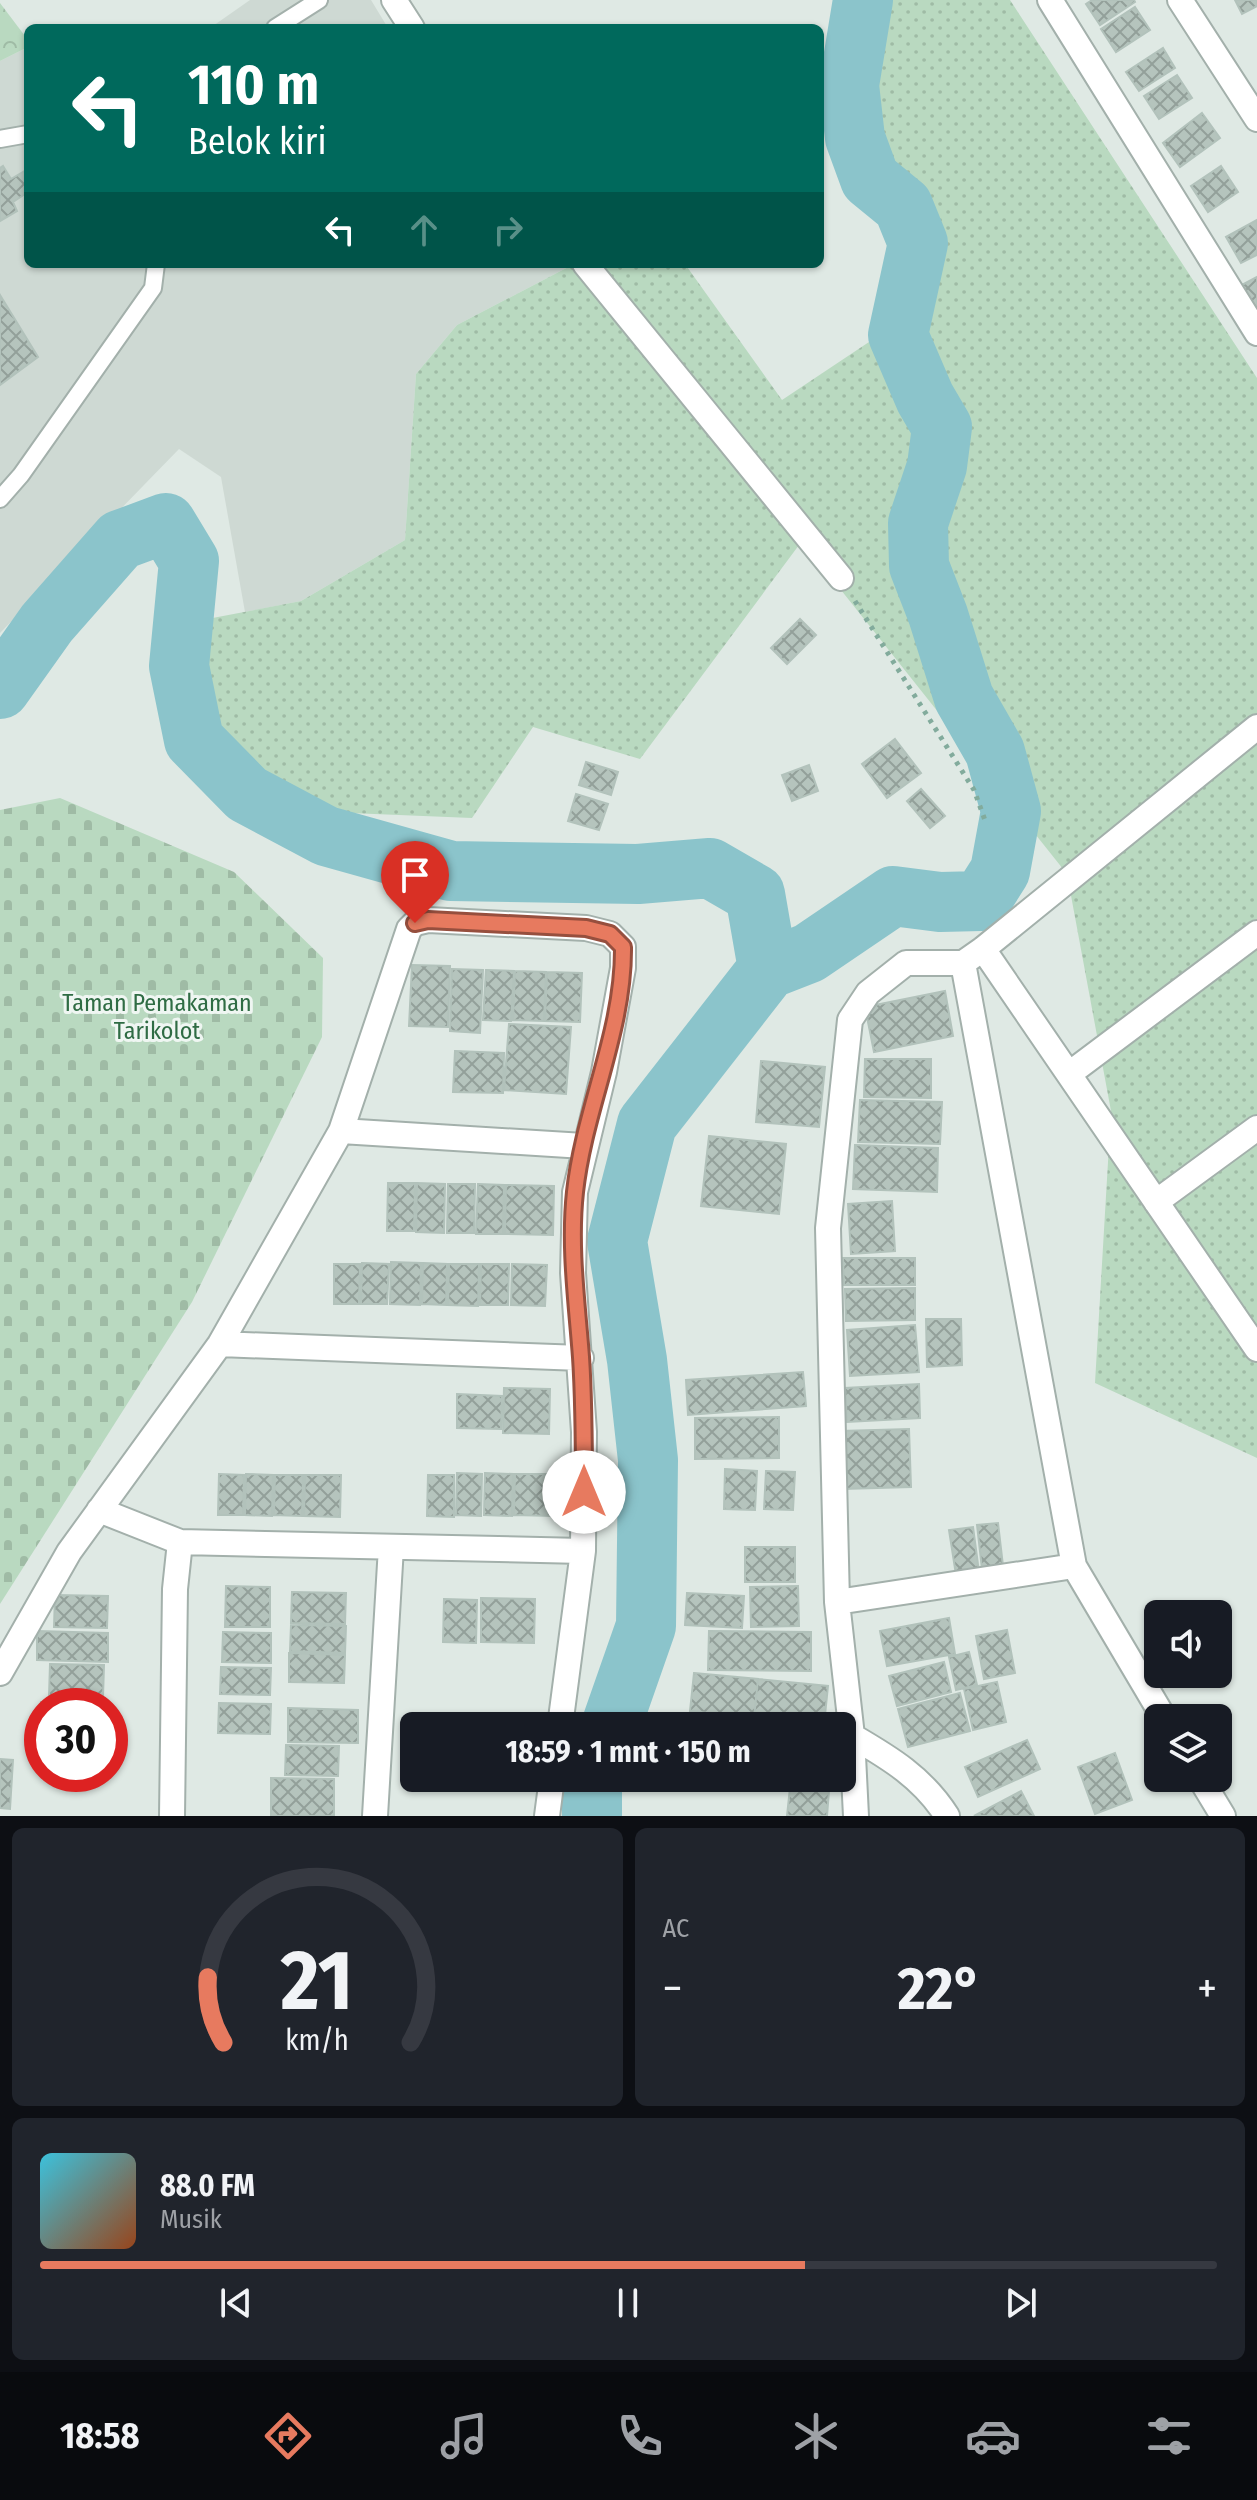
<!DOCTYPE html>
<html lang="id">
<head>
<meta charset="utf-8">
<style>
	body { margin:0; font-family:"Fira Sans Condensed",sans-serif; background:#20242c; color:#f1f3f6; height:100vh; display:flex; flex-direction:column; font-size:30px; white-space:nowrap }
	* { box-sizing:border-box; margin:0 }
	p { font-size:26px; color:#9ea1a6 }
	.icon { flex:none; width:44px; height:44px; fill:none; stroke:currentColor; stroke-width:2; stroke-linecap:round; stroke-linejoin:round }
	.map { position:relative; height:1816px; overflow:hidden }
	.drawer { display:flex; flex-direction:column; gap:12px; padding:12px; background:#0d0f14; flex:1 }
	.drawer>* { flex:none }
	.hud { position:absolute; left:24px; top:24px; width:800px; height:244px; border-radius:12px; box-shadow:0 2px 6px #0004; background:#00695c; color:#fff; overflow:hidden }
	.tools { position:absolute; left:1144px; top:1600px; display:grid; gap:16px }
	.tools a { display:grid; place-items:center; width:88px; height:88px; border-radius:12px; background:#171b24; box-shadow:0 2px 6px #0004; font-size:40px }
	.speed { position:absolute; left:24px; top:1688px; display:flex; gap:16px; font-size:40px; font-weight:700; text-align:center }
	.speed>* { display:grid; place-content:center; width:104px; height:104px; border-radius:50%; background:#171b24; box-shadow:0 2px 6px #0004; line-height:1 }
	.speed .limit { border:12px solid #d22; background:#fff; color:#111 }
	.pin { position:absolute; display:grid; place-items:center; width:68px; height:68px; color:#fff; margin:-82px -34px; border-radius:50% 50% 50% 0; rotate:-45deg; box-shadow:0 0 8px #0007 }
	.pin .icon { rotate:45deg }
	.me { position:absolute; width:88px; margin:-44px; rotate:0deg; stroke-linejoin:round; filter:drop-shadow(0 0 6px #0008) }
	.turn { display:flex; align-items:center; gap:28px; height:168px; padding:0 32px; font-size:36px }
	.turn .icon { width:104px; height:104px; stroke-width:2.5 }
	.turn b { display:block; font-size:56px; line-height:68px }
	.lanes { display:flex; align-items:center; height:76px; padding:0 32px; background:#0003; justify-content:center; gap:40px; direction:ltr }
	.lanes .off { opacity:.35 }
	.big { font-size:60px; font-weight:700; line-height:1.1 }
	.drawer .widget { flex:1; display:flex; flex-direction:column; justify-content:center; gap:12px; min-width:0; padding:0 28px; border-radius:12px; background:#20242c }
	.drawer .dial { align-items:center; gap:0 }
	.dial svg { height:208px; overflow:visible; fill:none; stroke:#363941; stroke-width:7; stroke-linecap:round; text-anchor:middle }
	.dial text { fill:#f1f3f6; stroke:none }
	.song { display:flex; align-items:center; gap:24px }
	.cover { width:96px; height:96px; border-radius:12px; background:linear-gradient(135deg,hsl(190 70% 55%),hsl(20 70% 35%)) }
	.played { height:8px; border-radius:4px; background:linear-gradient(90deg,#e77a5f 65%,#363941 65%) }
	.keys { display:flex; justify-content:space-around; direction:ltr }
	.heat { display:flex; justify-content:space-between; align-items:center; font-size:44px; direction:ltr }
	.drawer .tiles { flex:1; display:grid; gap:12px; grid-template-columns:1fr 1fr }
	.widget:last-child { grid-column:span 2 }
	.trip { position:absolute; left:400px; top:1712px; width:456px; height:80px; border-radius:12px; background:#171b24; box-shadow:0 2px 6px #0004; font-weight:700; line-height:80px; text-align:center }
	.menu { display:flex; height:128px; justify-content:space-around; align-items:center; background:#090b0e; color:#9ea1a6 }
	.menu .icon { width:56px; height:56px }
	.menu .active { color:#e77a5f }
	.menu b { font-size:36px; color:#f1f3f6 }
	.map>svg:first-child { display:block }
	.built { fill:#ced9d3 }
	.grass { fill:url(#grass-dots) }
	.forest { fill:url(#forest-crowns) }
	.cemetery { fill:url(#cemetery-stones) }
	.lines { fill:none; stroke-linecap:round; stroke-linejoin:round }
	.river { stroke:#8bc4cb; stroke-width:60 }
	.building { fill:url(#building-cross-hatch); stroke:#b2c2bb; stroke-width:2 }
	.lane-casing { stroke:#a3b0ab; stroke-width:20 }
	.street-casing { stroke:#a3b0ab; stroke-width:28 }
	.path { stroke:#82ab9c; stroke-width:5; stroke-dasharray:4 6; stroke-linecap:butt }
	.lane { stroke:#fff; stroke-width:16 }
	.street { stroke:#fff; stroke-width:24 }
	.route-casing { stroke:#964f3e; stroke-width:20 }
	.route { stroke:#e77a5f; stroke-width:14 }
	.labels { text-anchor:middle; stroke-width:6; stroke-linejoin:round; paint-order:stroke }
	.park-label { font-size:24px; fill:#2f6c44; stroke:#eff6f2 }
</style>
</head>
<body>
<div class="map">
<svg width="1257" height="1816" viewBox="0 0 1257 1816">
	<defs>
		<pattern id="grass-dots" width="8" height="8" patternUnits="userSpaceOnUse" patternTransform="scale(2)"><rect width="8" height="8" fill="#b9d9c0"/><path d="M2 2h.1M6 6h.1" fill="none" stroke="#9fbba5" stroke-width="1.8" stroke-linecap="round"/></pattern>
		<pattern id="forest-crowns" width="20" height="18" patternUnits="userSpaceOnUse" patternTransform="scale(2)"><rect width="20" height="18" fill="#b9d9c0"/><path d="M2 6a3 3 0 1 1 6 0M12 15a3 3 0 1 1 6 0" fill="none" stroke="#9fbba5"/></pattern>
		<pattern id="cemetery-stones" width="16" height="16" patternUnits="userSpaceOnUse" patternTransform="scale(2)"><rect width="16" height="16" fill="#b9d9c0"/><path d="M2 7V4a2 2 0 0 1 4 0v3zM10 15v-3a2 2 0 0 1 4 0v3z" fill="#9fbba5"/></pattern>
		<pattern id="building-cross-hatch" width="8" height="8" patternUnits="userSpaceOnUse" patternTransform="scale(2)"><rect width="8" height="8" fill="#b5c4bd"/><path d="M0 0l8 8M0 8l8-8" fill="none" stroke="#93a09a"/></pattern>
	</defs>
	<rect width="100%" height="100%" fill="#dfe9e4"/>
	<path class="built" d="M250,0H371L388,28H210Z
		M28,47V264H574L457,325L416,374L405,540L301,601L245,612L221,477L179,449L0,633V61Z"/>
	<path class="grass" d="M881,0H1010L1257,378V1458L1095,1383L1111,1111L1067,874L802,541L640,759L533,727L472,818L301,811L191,726L202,620L301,601L405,540L416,374L457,325L574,264H685L782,400L920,308L858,49Z"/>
	<path class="forest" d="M0,3L28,40V47L0,61Z"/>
	<path class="cemetery" d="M60,798L234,872L323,958L322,1037L192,1302L0,1604V810Z"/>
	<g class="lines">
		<path class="river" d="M0,689L47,623L120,540L166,523L189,561L179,666L194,740L247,794L326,836L451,871L638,874L710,868L755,894L768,969
			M611,1726L646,1626L648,1460L637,1360L617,1241L647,1124L768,969L809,953L893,896L940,902L981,901L1000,871L1011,811L995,752L964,698L938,615L919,566L918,523L937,466L942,427L925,398L898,335L918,243L903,206L870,179L855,138L849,85L863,0
			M592,1816V1778"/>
	</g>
	<path class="building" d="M1092,0H1134L1135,2L1100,25L1086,4Z
		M1235,0H1257V6L1242,14Z
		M1135,7L1150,30L1116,52L1101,29Z
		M1163,48L1175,68L1139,91L1126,72Z
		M1177,75L1192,98L1159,119L1144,96Z
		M1202,113L1220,138L1180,167L1163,143Z
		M3,166L11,179L28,169V192L13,202L17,211L0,221V168Z
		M1221,166L1238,192L1208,212L1191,186Z
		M1257,220V255L1241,263L1226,237Z
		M1257,277V317L1240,286Z
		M0,295L38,357L0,385Z
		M800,619L816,635L787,664L771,648Z
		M895,739L921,773L887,798L862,764Z
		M586,762L618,772L611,795L579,785Z
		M809,765L818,791L792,801L782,775Z
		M921,789L945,816L930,828L907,801Z
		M576,794L608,804L599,830L568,821Z
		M412,965L450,966L448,1027L409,1026Z
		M452,969L483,970L480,1033L450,1031Z
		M486,970L514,971L511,1021L483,1020Z
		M515,971L546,972L544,1021L513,1020Z
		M547,972L582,973L580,1022L545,1021Z
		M945,991L953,1036L874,1052L865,1007Z
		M509,1024L571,1027L566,1094L504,1090Z
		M455,1051L504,1053L503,1093L453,1092Z
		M865,1059H931V1098L864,1097Z
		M761,1061L825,1067L819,1127L756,1122Z
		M860,1100L942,1102L940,1144L858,1142Z
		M709,1136L786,1144L779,1214L701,1206Z
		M855,1145L938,1148L937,1192L853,1189Z
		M388,1183H415L414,1231H387Z
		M417,1183L445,1184L444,1233L416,1232Z
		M448,1184H475L474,1233H447Z
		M478,1184L504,1185L503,1234H476Z
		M506,1185L554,1186L553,1235L505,1234Z
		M892,1201L895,1251L851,1254L848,1204Z
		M843,1258H915V1285H844Z
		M391,1262L421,1263L420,1305L390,1304Z
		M362,1263L389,1264L387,1304H361Z
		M423,1263L447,1264L446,1305L422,1304Z
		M334,1264H360L359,1304H334Z
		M449,1264H479L478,1306L448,1305Z
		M481,1264H509L508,1305H480Z
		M512,1264L547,1265L545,1306L511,1305Z
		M915,1288V1320L846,1321L845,1289Z
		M926,1319H961L962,1365L927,1367Z
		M915,1325L919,1372L850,1376L847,1330Z
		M803,1372L806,1406L688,1415L686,1380Z
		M919,1384L920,1418L847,1422L845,1388Z
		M504,1388L550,1389L549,1434L503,1433Z
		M457,1394L502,1396L501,1429L457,1428Z
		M779,1417V1458L695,1459V1418Z
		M909,1429L911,1487L843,1489L841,1431Z
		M725,1469L757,1471L755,1510L724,1509Z
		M766,1471L795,1472L793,1510L764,1509Z
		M457,1473L482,1474L481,1516L456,1515Z
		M485,1473L513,1474L512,1516L484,1515Z
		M219,1474L244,1475L243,1515H218Z
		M246,1474L273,1475L272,1516L245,1515Z
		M515,1474H555L554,1516L514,1515Z
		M275,1475H303L302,1516L274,1515Z
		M305,1475H341L340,1517L304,1516Z
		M428,1475H454V1517L427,1516Z
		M998,1523L1003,1566L982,1569L977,1525Z
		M973,1527L979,1572L956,1575L949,1530Z
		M745,1547H795V1582H745Z
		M226,1586L270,1587V1627H225Z
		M798,1586L799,1626L751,1627L750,1587Z
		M292,1592L346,1593L345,1624L291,1623Z
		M687,1593L744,1596L742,1628L685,1625Z
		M55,1595L108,1596L107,1628L54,1627Z
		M481,1598L535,1599L534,1643L481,1642Z
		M444,1599L477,1600L476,1643L443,1642Z
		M949,1618L955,1654L887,1666L880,1631Z
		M291,1625L346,1626L345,1653L290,1651Z
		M1007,1630L1015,1673L984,1679L976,1636Z
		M37,1631L108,1633V1662L37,1660Z
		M709,1631L811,1632V1671L708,1670Z
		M223,1632L271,1633V1663L222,1662Z
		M969,1652L977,1685L956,1690L949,1657Z
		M289,1653L345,1655L344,1683L289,1682Z
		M944,1662L951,1692L897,1706L889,1676Z
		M50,1664L104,1665L103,1697L49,1696Z
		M221,1667L271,1668L270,1695L220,1694Z
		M694,1673L758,1679L754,1718L690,1711Z
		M758,1679L828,1686L824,1725L754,1718Z
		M997,1682L1006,1722L973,1730L964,1689Z
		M960,1693L970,1731L908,1747L898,1709Z
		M41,1702L108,1703V1706H42V1733H40Z
		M219,1703L271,1704L270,1734L218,1733Z
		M288,1708L358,1710V1743L288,1742Z
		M1027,1740L1040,1769L978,1797L965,1767Z
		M286,1745L339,1746L338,1776L285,1775Z
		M1115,1753L1132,1800L1095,1814L1078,1767Z
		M0,1759L13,1760L10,1809L0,1808Z
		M271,1778L334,1779V1816H271Z
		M791,1778H830L827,1816H787Z
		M1021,1791L1034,1816H974Z"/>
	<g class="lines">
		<defs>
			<path id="lane" d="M275,28L319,0
				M0,139L28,134
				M0,499L21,475L153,288L156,264"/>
			<path id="street" d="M394,0L412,28
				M1050,0L1257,333
				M1180,0L1257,119
				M585,264L841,578
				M983,949L1257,1349
				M963,963L1074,1566
				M1069,1074L1257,933
				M341,1131L584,1146
				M1156,1202L1257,1128
				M220,1344L581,1358
				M99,1510L180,1542L583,1551
				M837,1602L1074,1566L1164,1718
				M0,1673L69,1552L220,1344L341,1131L409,929L415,923L428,920L586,928L610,934L623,947V968L604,1072L575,1192L573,1273L584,1432L583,1551L560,1726
				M852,1736C890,1758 923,1778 947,1816
				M1200,1778L1223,1816
				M172,1816L175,1589L180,1542
				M375,1816L391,1547
				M547,1816L552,1778
				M856,1816L852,1736L837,1602L828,1228L850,1020L868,993L906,963H963L983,949L1257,727"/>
		</defs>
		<use href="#lane" class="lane-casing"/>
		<use href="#street" class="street-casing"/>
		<path class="path" d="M855,601L974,790L986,823"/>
		<use href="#lane" class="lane"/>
		<use href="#street" class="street"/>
	</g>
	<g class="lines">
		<defs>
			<path id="route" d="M415,923L428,920L586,928L610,934L623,947C624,1031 584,1109 575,1192C569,1247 577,1303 581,1357C584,1402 584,1447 584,1492"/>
		</defs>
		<use href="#route" class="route-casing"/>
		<use href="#route" class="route"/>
	</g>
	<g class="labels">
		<g class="park-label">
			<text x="157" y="1011">Taman Pemakaman<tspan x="157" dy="28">Tarikolot</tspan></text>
		</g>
	</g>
</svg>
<div class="tools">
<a><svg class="icon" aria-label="sound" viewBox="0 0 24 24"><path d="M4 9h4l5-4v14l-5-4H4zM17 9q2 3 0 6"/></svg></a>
<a><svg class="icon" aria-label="layers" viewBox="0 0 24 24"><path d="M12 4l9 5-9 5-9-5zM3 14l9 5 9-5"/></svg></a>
</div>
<div class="speed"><div class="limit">30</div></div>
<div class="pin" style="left:415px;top:923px;background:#d93025"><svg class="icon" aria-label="arrive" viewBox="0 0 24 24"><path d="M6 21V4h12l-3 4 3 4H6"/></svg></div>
<svg class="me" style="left:584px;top:1492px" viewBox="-20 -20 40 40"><circle r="19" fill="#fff"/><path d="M0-13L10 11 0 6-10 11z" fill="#e77a5f"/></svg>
<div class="trip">18:59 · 1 mnt · 150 m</div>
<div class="hud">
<div class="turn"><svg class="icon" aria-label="left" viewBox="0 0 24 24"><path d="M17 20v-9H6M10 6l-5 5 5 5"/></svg><div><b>110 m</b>Belok kiri</div></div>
<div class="lanes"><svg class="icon" aria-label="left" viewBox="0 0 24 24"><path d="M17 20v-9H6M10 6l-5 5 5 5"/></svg><svg class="icon off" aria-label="ahead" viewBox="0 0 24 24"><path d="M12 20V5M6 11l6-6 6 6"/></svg><svg class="icon off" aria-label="right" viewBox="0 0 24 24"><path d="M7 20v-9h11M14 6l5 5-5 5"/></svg></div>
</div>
</div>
<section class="drawer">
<div class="tiles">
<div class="widget dial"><svg viewBox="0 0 100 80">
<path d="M14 69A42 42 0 1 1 86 69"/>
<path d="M14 69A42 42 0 0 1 8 44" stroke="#e77a5f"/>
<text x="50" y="56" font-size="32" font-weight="700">21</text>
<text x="50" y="72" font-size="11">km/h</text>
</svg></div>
<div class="widget"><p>AC</p>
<div class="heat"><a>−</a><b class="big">22°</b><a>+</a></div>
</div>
<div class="widget">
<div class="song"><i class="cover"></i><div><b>88.0 FM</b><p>Musik</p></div></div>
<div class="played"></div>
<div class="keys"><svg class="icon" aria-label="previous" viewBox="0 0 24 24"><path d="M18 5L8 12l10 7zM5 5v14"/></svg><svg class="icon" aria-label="pause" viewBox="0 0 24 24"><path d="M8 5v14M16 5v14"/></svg><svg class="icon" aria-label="next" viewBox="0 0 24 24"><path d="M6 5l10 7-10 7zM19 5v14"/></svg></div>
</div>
</div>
</section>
<nav class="menu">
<b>18:58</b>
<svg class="icon active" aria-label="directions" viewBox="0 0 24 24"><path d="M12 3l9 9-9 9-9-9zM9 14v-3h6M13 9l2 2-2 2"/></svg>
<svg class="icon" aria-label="music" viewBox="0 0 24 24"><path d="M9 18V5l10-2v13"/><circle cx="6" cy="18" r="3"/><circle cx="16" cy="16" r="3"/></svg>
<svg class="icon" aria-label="phone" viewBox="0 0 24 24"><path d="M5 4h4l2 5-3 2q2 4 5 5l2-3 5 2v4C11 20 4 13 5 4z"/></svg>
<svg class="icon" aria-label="climate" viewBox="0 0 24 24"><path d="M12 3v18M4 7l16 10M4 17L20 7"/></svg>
<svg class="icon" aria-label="car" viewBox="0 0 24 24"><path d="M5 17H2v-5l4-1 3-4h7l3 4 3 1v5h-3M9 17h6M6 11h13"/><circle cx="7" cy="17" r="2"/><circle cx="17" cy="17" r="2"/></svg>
<svg class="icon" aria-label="filters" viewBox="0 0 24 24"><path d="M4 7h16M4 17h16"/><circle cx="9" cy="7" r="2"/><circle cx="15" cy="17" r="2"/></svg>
</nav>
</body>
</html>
